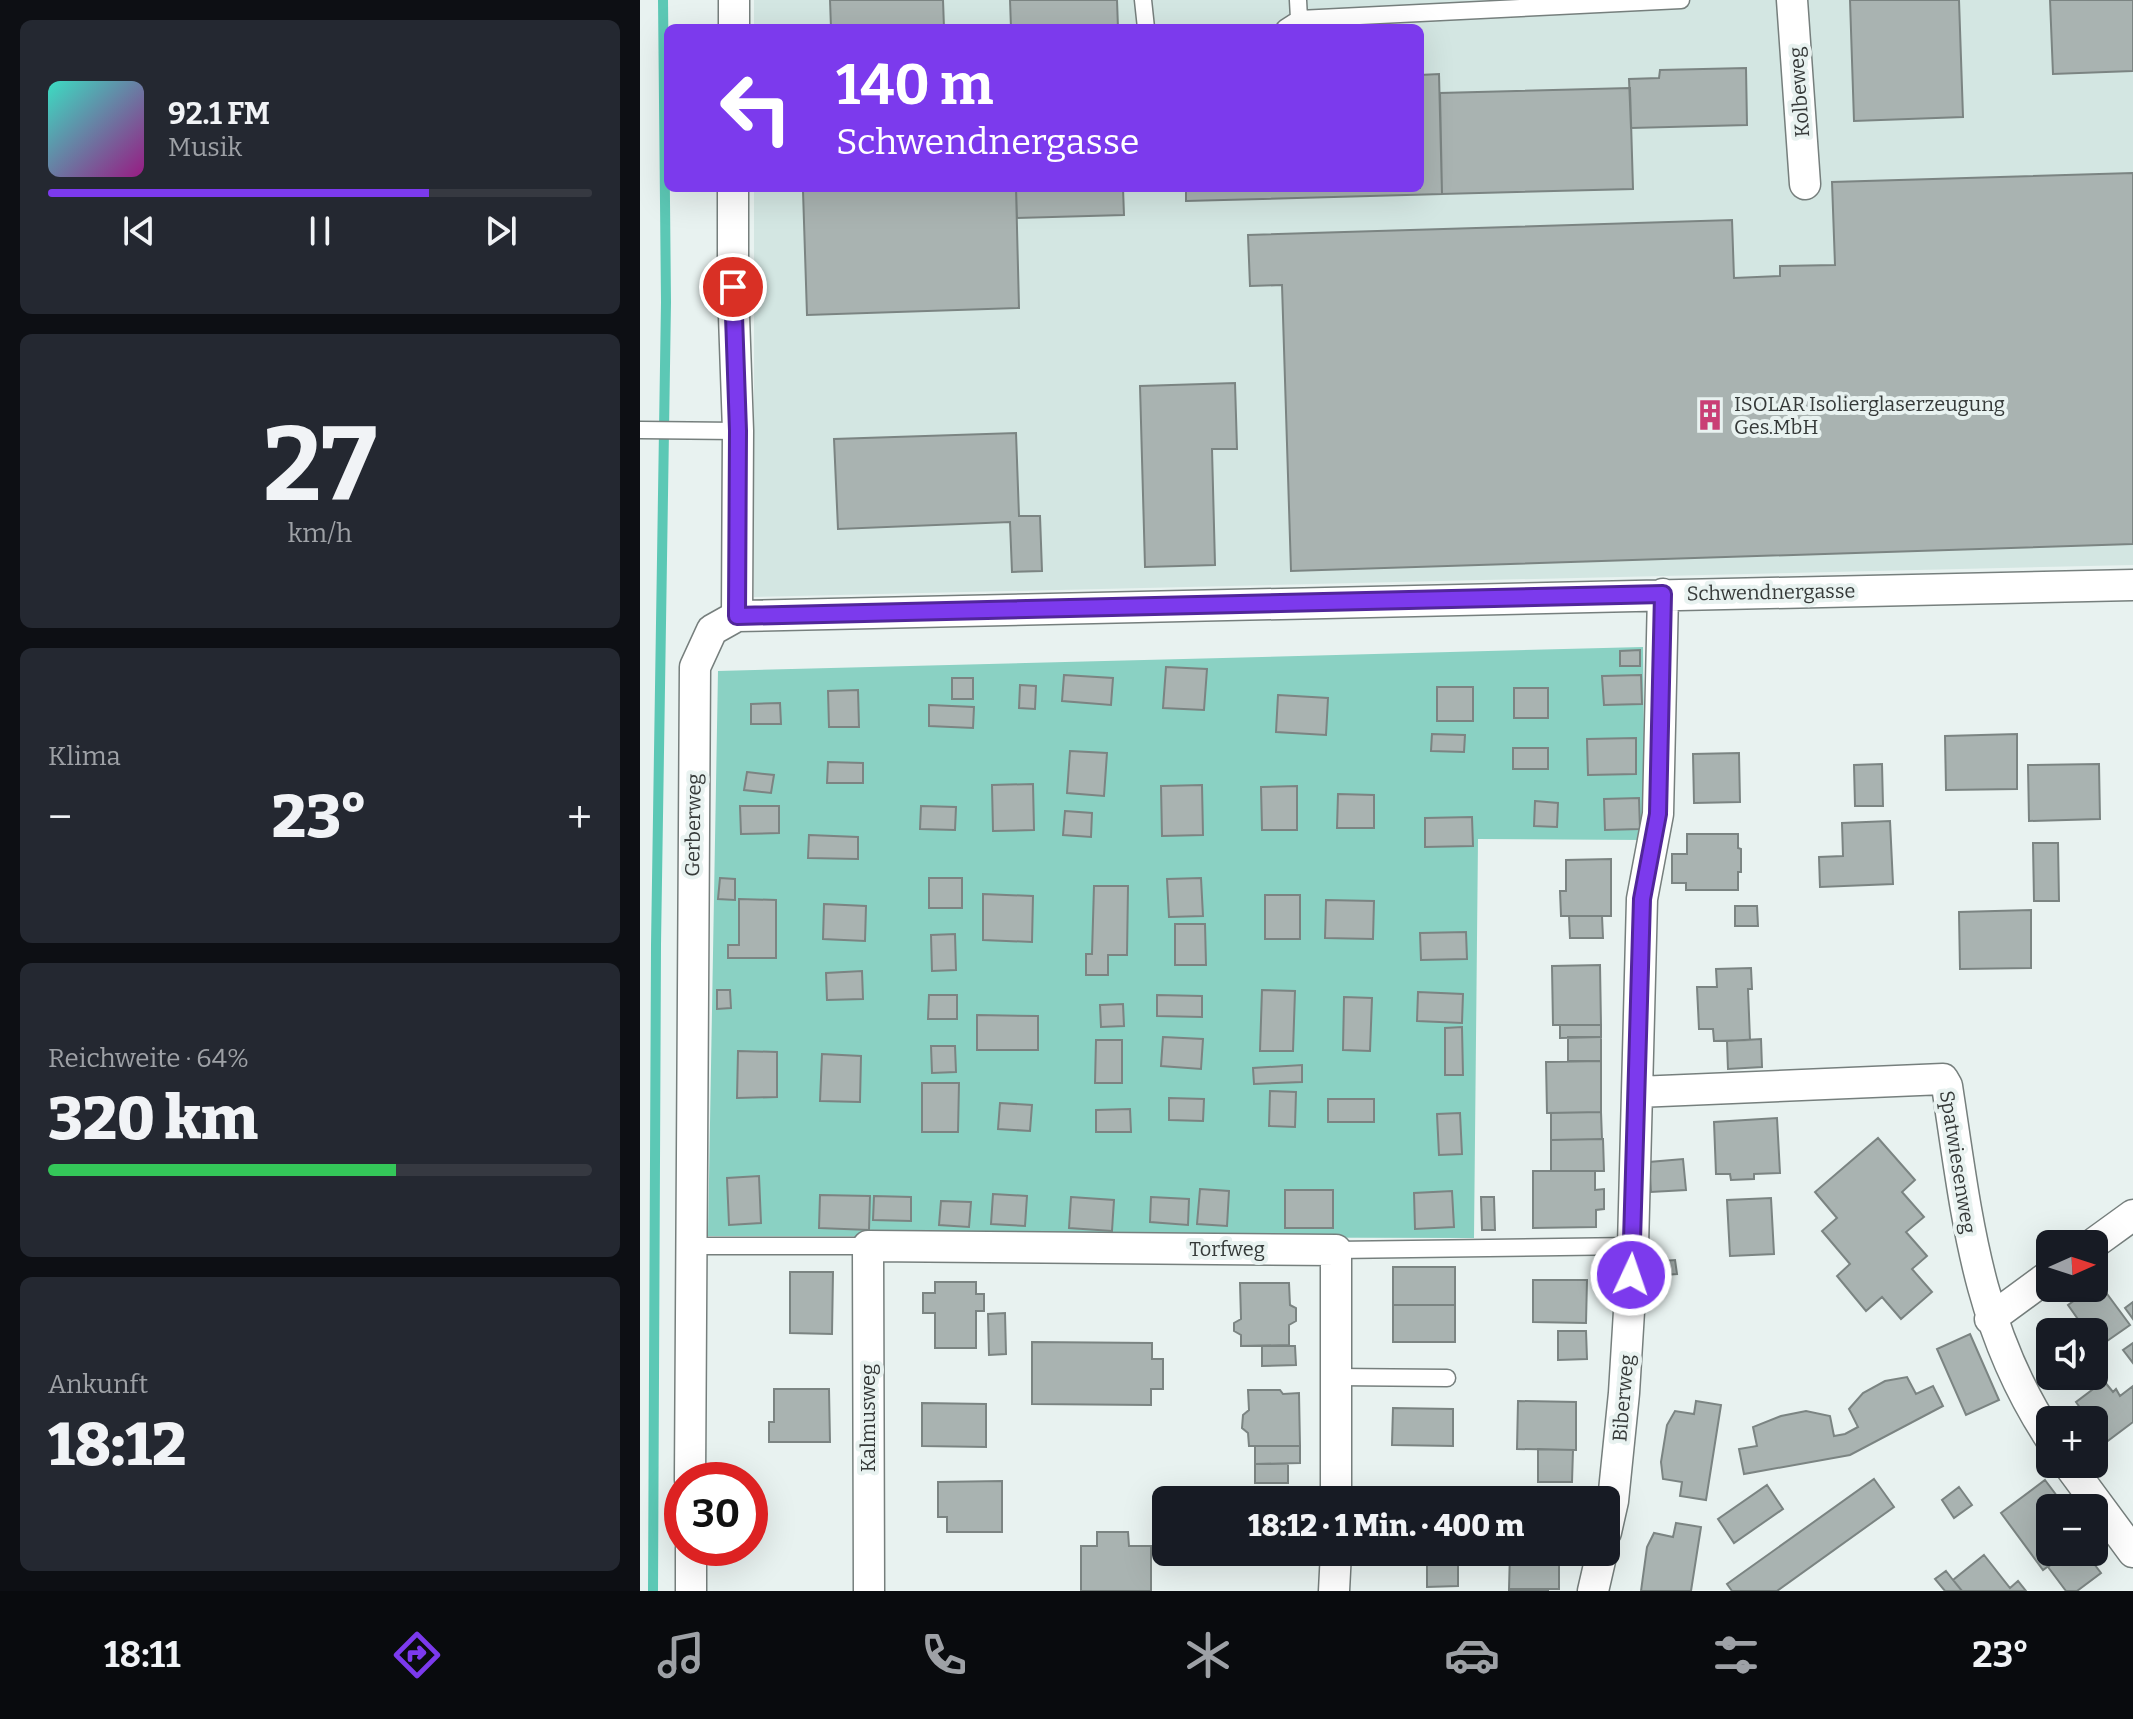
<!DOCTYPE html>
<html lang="de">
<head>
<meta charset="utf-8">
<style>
	body { margin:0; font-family:Bitter,serif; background:#242831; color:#f1f3f6; height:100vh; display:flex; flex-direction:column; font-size:30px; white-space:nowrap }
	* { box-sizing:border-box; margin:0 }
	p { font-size:26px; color:#9ea1a6 }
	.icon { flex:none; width:44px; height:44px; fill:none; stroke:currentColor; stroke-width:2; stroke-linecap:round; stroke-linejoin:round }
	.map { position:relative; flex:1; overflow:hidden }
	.side { display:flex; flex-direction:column; gap:20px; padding:20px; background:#0d0f14; width:640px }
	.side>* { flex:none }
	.guide { position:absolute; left:24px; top:24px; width:760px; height:168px; border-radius:12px; box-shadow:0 8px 32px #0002; background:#7c3aed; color:#fff; overflow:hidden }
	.needle { width:52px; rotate:87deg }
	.buttons { position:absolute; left:1396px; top:1230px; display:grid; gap:16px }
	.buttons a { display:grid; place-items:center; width:72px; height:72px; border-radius:12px; background:#171b24; box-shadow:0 8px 32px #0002; font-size:40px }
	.speed { position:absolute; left:24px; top:1462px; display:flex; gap:16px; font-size:40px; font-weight:700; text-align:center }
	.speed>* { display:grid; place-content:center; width:104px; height:104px; border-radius:50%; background:#171b24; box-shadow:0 8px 32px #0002; line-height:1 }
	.speed .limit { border:12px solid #d22; background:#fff; color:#111 }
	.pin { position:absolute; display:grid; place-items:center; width:68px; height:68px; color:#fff; margin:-34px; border:4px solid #fff; border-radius:50%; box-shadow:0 2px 8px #0007 }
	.me { position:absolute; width:88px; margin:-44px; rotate:3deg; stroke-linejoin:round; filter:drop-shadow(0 0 6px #0008) }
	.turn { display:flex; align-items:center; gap:28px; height:168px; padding:0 40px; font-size:36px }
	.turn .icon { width:104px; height:104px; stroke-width:2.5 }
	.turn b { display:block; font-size:56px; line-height:68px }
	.big { font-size:60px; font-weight:800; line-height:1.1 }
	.side .tile { flex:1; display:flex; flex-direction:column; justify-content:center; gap:12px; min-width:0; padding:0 28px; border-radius:12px; background:#242831 }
	.side .dial { align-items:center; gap:0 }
	.dial b { font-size:104px; line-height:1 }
	.song { display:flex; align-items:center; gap:24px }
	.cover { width:96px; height:96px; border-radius:12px; background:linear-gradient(135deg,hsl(170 70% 55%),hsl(310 70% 35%)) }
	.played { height:8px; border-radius:4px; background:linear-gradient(90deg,#7c3aed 70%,#363941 70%) }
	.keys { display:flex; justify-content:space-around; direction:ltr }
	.heat { display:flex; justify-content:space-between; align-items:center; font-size:44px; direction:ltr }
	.charge { height:12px; border-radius:6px; background:linear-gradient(90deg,#34c759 64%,#363941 0) }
	.trip { position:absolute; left:512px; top:1486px; width:468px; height:80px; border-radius:12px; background:#171b24; box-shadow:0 8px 32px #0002; font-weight:800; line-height:80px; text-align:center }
	.menu { display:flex; height:128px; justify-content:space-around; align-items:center; background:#090b0e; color:#9ea1a6 }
	.menu .icon { width:56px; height:56px }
	.menu .active { color:#7c3aed }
	.menu b { font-size:36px; color:#f1f3f6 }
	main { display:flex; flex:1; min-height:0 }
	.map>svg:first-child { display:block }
	.built { fill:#d3e6e2 }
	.green { fill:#8ad1c3 }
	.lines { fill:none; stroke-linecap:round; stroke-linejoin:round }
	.stream { stroke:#5cc8b5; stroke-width:10 }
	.building { fill:#a9b3b1; stroke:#7b8482; stroke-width:2 }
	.service-casing { stroke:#767f7d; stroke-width:19 }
	.minor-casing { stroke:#767f7d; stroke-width:33 }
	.service { stroke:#fff; stroke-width:16 }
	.minor { stroke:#fff; stroke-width:30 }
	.route-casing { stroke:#51269a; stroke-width:20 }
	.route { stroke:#7c3aed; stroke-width:14 }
	.labels { text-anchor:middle; stroke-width:8; stroke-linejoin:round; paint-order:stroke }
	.street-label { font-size:20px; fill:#353938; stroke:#e8f2f0 }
	.poi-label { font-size:20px; fill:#353938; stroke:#e8f2f0; text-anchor:start }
</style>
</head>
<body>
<main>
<section class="side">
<div class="tile">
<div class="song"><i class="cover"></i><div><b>92.1 FM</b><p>Musik</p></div></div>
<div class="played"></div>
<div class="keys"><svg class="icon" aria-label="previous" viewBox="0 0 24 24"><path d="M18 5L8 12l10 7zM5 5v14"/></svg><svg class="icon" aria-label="pause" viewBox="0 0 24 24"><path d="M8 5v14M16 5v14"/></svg><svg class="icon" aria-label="next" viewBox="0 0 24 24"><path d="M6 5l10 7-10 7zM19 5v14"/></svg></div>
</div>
<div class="tile dial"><b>27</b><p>km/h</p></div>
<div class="tile"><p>Klima</p>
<div class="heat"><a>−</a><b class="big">23°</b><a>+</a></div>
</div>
<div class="tile"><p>Reichweite · 64%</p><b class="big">320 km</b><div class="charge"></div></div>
<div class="tile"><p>Ankunft</p><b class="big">18:12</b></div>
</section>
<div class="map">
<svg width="1493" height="1591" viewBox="0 0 1493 1591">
	<rect width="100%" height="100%" fill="#e8f2f0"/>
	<path class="built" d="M114,0H1493V565L114,597V188H780V28H114Z"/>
	<path class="green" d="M1003,647L1005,840L838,839L834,1238L68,1236L78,671Z"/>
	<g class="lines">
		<path class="stream" d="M13,1591L16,945L26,302L23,0"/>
	</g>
	<path class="building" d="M190,0H303L304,28H191Z
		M370,0H477L478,28H371Z
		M1210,0H1319L1323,117L1214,121Z
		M1410,0H1493V71L1413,74Z
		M1106,68L1107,125L991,128L989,79L1019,78L1020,70Z
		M799,74L802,194L546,201V188H780V75Z
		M990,88L993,189L802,194L800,93Z
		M1493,173V544L651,571L642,285L610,286L608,235L1092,220L1094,278L1140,276V266L1195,265L1192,182Z
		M253,188H376L379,308L167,315L163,191Z
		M376,188H483L484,215L377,218Z
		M595,383L597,449H572L575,565L505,567L500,386Z
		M376,433L379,516H400L402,571L372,572L370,522L198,529L194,439Z
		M1000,650V666H980V651Z
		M526,667L567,669L564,710L523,708Z
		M424,675L473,678L471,705L422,701Z
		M1001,675L1002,704L964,705L962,676Z
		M312,678H333V699H312Z
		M380,685L396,686L395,709L379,708Z
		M797,687H833V721H797Z
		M874,688H908V718H874Z
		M218,690L219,727H189L188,691Z
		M638,695L688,698L686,735L636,732Z
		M140,703L141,724H111V704Z
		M289,705L334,707L333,728L289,726Z
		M792,734L825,735L824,752L791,751Z
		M1377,734V789L1306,790L1305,736Z
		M996,738V774L948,775L947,739Z
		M873,748H908V769H873Z
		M430,751L467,753L464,796L427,793Z
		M1099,753L1100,802L1054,803L1053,754Z
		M188,762L223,763V783H187Z
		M1242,764L1243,806H1215L1214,765Z
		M1459,764L1460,819L1389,821L1388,765Z
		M107,772L134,775L131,793L104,790Z
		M393,784L394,830L353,831L352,785Z
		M562,785L563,835L522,836L521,786Z
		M657,786V830H622L621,787Z
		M698,794L734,795V828H697Z
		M999,798L1000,829L965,830L964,799Z
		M895,801L918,803L917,827L894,826Z
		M100,806H139V833L101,834Z
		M281,806L316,807L315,830L280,829Z
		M425,811L452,813L451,837L423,835Z
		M832,817L833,846L785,847V818Z
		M1250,821L1253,884L1180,887L1179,857L1203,856L1202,823Z
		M1047,834H1098V848L1101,849V872H1098V890H1046V883H1032V854H1047Z
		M169,835L218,837V859L168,858Z
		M1393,843H1418L1419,901H1394Z
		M971,859V916H921L920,891H926V860Z
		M80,878L95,879V900L78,899Z
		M289,878H322V908H289Z
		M561,878L563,916L529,917L527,879Z
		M454,886H488L487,955H468V975H446V954H452Z
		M343,894L393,896L392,942L343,940Z
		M625,895H660V939H625Z
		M99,899L136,900V958H88V945H99Z
		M686,900L734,901L733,939L685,938Z
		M184,904L226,906L225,941L183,939Z
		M1095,906H1117L1118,926H1095Z
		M1391,910V968L1320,969L1319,912Z
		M929,916H962L963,938H930Z
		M535,924H565L566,965H535Z
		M826,932L827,959L781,960L780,933Z
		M315,934L316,970L292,971L291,935Z
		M960,965L961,1025H913L912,966Z
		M1111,968L1112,989H1108L1110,1040L1074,1041L1073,1029H1059L1057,987H1077L1076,969Z
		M222,971L223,999L187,1000L186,973Z
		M77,990H90L91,1008L77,1009Z
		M622,990L655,991L653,1051H620Z
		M778,992L823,994L822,1023L777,1021Z
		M289,995H317V1019H288Z
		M517,995L562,996V1017L517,1016Z
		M704,997L732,998L730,1051L703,1050Z
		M483,1004L484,1026L461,1027L460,1005Z
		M337,1015L398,1016V1050H337Z
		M920,1025H961V1037L920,1038Z
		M822,1027L823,1075H805V1028Z
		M523,1037L563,1039L561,1069L521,1066Z
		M928,1037H961V1061H928Z
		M1121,1039L1122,1067L1088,1069L1087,1041Z
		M456,1040H482V1083H455Z
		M291,1046H315L316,1072L292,1073Z
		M98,1051L137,1052V1097L97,1098Z
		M182,1054L221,1056L220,1102L180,1101Z
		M961,1061V1112L907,1113L906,1062Z
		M662,1065V1082L614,1084L613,1068Z
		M282,1083H319L318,1132H282Z
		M630,1091L656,1092L655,1127L629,1126Z
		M529,1098L564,1099L563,1121L529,1120Z
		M688,1099H734V1122H688Z
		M360,1103L392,1105L390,1131L358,1129Z
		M490,1109L491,1132H456V1110Z
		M961,1112L962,1139L911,1140V1113Z
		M820,1113L822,1154L799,1155L797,1114Z
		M1137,1118L1140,1173L1114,1174V1179L1091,1180L1090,1174H1076L1074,1122Z
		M1238,1138L1275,1180L1262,1192L1284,1217L1266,1232L1287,1256L1272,1269L1292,1292L1261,1319L1242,1297L1226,1311L1197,1276L1210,1264L1182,1231L1197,1218L1175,1192Z
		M963,1139L964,1171H911V1140Z
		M1043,1159L1046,1190L1011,1192L1009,1162Z
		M893,1171H955V1190L964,1189V1209L956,1210V1227L893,1228Z
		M119,1176L121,1223L89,1225L87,1178Z
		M560,1189L589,1191L587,1226L557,1224Z
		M645,1190H693V1228H645Z
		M812,1191L814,1227L775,1229L774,1193Z
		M353,1194L387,1196L385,1226L351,1224Z
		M180,1195L230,1196L229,1230L179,1228Z
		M234,1196L271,1197V1221L233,1220Z
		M431,1197L474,1200L472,1231L429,1228Z
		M511,1197L549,1199L548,1225L510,1222Z
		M841,1197H854L855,1230H842Z
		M1131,1198L1134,1254L1090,1256L1087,1200Z
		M301,1201L331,1202L329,1227L299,1225Z
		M1035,1260L1037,1274L1010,1276V1262Z
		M753,1267H815V1305H753Z
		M150,1272H193L192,1334L150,1333Z
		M893,1280H947L946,1323L893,1322Z
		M295,1282H336V1294H344V1311H336V1348H295V1313H283V1293H295Z
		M600,1283H649L650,1305L656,1308V1321L649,1325V1345L601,1346V1335L594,1331V1323L601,1319Z
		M1459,1283L1490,1325L1457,1348L1454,1342V1332H1447L1428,1305Z
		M1493,1302V1319L1485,1308Z
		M753,1305H815V1342H753Z
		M365,1313L366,1354L349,1355L348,1314Z
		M918,1331H946L947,1359L918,1360Z
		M1330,1334L1359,1400L1326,1415L1297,1349Z
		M392,1342L512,1343V1359H523V1389H511V1405L392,1404Z
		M1493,1343V1363L1483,1350Z
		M622,1346H655L656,1365L622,1366Z
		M1267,1377L1276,1394L1293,1386L1303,1406L1210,1455L1104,1474L1099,1449L1117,1446L1113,1427L1141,1416L1166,1411L1190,1416L1194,1436L1205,1434L1218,1427L1209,1409L1223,1393L1245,1381Z
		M1464,1381L1473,1392L1476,1389L1480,1396L1493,1386V1422L1461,1446L1454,1436V1420H1442L1438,1415L1443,1412L1436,1402Z
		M134,1389H189L190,1442H129V1422H134Z
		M608,1390H640L643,1394L659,1393L660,1446H609L608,1433L602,1428L603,1415L609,1410Z
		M878,1401L936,1402V1450L877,1449Z
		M1056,1401L1081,1405L1066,1500L1040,1496L1042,1482L1023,1479L1021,1462L1027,1425L1035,1411L1054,1414Z
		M282,1403L346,1404V1447L282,1446Z
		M753,1408L813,1409V1446L752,1445Z
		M615,1446H660V1463L615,1464Z
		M898,1449L933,1450L932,1482H898Z
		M615,1464H648V1483H615Z
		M1234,1479L1254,1507L1137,1591H1092L1087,1584Z
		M1405,1480L1426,1508H1410V1552H1427L1403,1570L1361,1513Z
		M362,1481V1532H307V1517H298V1482Z
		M1127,1485L1143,1509L1094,1543L1078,1519Z
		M1319,1487L1332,1505L1314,1518L1302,1500Z
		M1036,1523L1061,1527L1051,1591H1001L1007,1547L1014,1533L1033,1537Z
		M457,1532H488L489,1546H511V1591H441V1546H457Z
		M769,1552H818V1563L769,1564Z
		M870,1552H919V1589H869Z
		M1427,1552H1445L1461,1573L1437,1591H1426L1408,1567Z
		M1344,1555L1370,1588L1378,1581L1386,1591H1322L1313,1580Z
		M818,1563V1586L787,1587V1564Z
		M1306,1571L1313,1580L1322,1591H1305L1295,1579Z
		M869,1589H908V1591H869Z"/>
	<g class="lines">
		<defs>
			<path id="service" d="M503,0L506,28
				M658,0L659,19
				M645,28L659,19L1041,0
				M0,430L98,431
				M50,1246H228
				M696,1250L993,1246
				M696,1377L807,1378"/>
			<path id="minor" d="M1152,0L1165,184
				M94,28V0
				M93,188V287L98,431L97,616
				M997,1092L1303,1079L1307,1086C1327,1216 1336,1325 1410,1438
				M1453,1244L1493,1215
				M1350,1319L1410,1275
				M1428,1464L1493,1552
				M50,1480L55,667L72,630L97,616L1493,585
				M966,1532L973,1501L984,1393L993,1246L1002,899L1018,814L1023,594
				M51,1548V1591
				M229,1591L228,1246L696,1250V1500
				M694,1591L696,1552
				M953,1591L962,1552"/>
		</defs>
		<use href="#service" class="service-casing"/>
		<use href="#minor" class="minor-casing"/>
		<use href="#service" class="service"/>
		<use href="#minor" class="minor"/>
	</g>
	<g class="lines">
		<defs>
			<path id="route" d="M93,287L98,431L97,616L1023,594L1018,814L1002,899L991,1275"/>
		</defs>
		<use href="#route" class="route-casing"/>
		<use href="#route" class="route"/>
	</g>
	<defs>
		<symbol id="building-bare" viewBox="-9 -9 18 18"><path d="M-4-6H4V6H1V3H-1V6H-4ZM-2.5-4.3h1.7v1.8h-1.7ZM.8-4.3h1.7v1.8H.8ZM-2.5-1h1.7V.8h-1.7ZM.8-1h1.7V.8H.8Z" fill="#c93f75" stroke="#e8f2f0" stroke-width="2.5" paint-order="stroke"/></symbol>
	</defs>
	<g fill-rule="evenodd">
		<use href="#building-bare" x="1048" y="393" width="44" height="44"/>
	</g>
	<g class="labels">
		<g class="street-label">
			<text transform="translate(1159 92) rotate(-94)" y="7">Kolbeweg</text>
			<text transform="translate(1131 592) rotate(-1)" y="7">Schwendnergasse</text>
			<text transform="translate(53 825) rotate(-89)" y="7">Gerberweg</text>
			<text transform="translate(1318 1162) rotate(81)" y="7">Spatwiesenweg</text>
			<text x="587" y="1256">Torfweg</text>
			<text transform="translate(983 1398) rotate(-85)" y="7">Biberweg</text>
			<text transform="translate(228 1418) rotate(-90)" y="7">Kalmusweg</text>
		</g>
		<g class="poi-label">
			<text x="1094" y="411">ISOLAR Isolierglaserzeugung<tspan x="1094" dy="23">Ges.MbH</tspan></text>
		</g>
	</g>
</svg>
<div class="buttons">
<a><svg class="needle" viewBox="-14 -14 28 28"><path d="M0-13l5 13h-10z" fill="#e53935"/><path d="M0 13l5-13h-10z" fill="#9ea1a6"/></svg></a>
<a><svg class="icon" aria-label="sound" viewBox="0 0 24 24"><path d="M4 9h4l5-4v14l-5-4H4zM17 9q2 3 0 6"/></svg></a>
<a>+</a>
<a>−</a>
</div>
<div class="speed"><div class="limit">30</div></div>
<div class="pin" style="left:93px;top:287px;background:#d93025"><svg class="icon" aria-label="arrive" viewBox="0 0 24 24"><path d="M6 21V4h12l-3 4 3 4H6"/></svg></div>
<svg class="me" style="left:991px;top:1275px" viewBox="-20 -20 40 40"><circle r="17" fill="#7c3aed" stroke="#fff" stroke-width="3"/><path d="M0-11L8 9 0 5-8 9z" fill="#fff"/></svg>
<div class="trip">18:12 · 1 Min. · 400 m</div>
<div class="guide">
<div class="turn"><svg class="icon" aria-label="left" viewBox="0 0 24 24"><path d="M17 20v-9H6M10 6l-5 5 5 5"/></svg><div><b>140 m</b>Schwendnergasse</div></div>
</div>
</div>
</main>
<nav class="menu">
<b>18:11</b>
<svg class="icon active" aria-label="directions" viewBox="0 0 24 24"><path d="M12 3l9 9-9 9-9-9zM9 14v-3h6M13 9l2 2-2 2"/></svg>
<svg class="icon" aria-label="music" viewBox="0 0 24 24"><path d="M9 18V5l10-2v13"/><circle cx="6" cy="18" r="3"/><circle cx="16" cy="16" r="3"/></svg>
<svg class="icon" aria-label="phone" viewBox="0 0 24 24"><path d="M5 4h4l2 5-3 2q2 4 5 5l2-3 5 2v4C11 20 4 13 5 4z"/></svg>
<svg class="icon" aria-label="climate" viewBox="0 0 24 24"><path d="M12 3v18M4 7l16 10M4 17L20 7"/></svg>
<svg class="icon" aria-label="car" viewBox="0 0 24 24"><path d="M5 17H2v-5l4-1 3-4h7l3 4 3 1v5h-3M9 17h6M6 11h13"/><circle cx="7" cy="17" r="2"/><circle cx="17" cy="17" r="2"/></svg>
<svg class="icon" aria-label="filters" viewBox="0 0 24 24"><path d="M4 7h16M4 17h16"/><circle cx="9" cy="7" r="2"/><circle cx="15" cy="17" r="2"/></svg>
<b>23°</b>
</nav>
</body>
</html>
